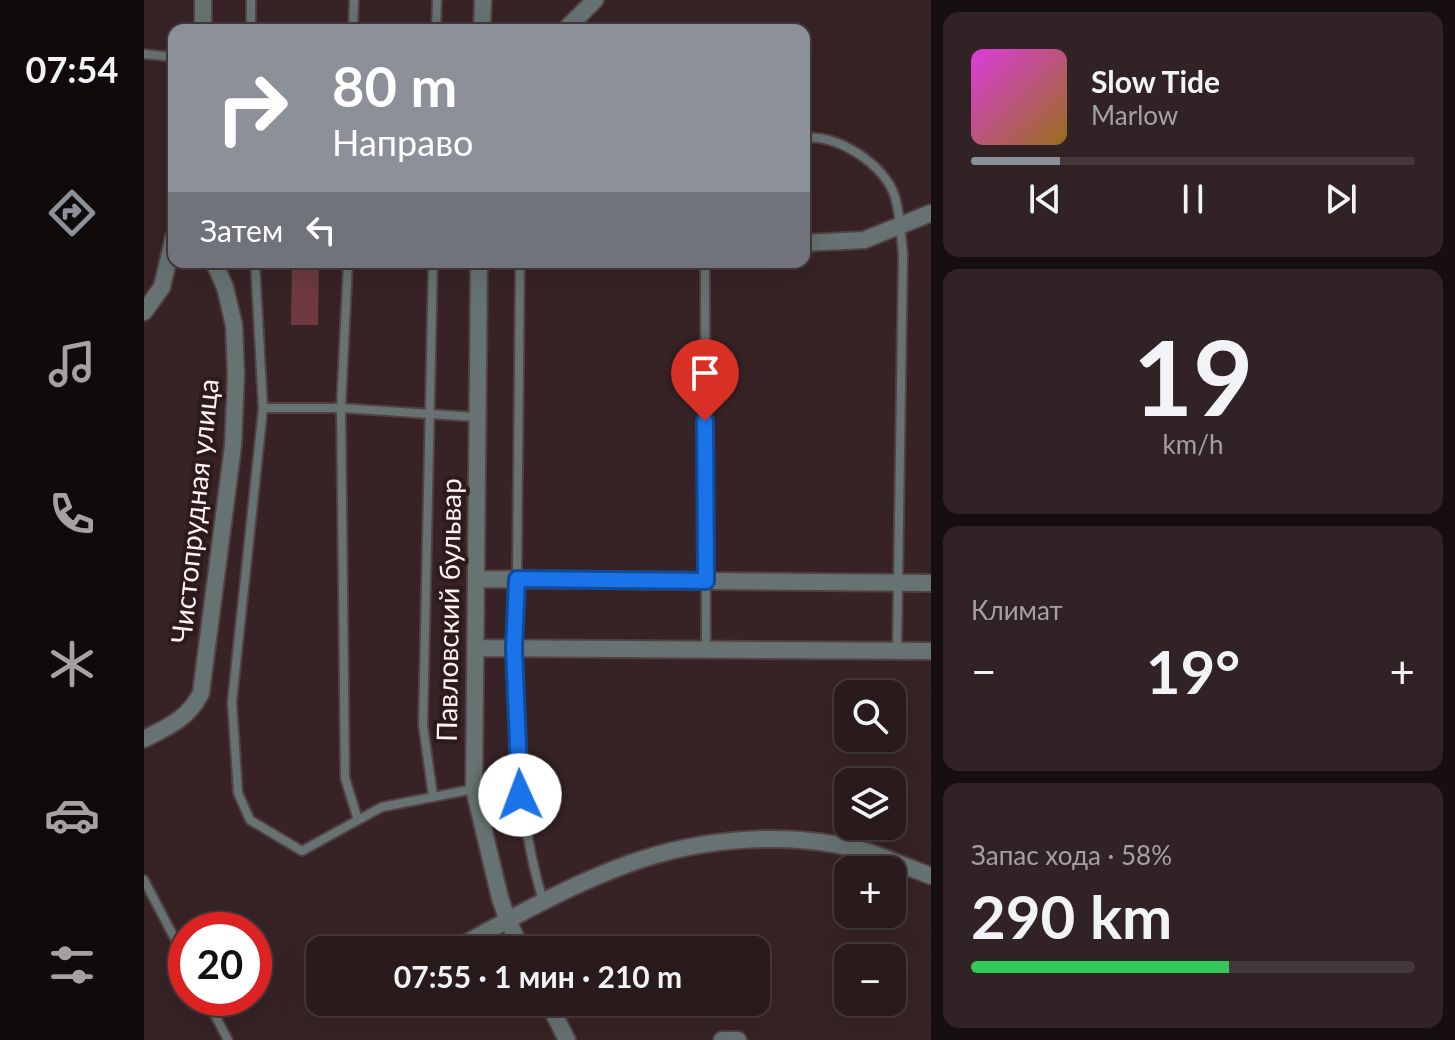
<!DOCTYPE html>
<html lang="ru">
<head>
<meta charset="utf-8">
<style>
	body { margin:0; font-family:Lato,sans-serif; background:#312325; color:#f1f3f6; height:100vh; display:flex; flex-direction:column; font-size:30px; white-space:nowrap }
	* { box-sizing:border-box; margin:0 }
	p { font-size:26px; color:#a5a1a3 }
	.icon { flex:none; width:44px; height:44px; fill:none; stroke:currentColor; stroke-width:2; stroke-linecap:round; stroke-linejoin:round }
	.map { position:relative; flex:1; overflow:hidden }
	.drawer { display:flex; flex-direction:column; gap:12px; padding:12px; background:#170e0f; width:524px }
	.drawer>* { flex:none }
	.guide { position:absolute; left:24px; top:24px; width:642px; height:244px; border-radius:16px; box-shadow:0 8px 32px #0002,0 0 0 2px #45383b; background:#8c9099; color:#fff; overflow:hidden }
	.fabs { position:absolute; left:690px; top:680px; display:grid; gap:16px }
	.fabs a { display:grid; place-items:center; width:72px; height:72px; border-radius:16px; background:#291a1c; box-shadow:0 8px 32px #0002,0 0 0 2px #45383b; font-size:40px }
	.speed { position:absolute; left:24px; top:912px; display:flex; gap:16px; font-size:40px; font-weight:700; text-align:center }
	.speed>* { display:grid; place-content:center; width:104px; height:104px; border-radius:50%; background:#291a1c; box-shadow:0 8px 32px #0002,0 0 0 2px #45383b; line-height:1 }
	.speed .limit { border:12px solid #d22; background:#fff; color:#111 }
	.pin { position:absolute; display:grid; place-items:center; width:68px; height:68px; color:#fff; margin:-82px -34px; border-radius:50% 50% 50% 0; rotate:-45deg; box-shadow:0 0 8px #0007 }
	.pin .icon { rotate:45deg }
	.me { position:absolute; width:88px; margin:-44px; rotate:358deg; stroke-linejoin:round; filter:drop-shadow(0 0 6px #0008) }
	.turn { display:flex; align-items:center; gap:28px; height:168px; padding:0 32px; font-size:36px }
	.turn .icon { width:104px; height:104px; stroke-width:2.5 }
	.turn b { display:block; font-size:56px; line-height:68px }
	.then { display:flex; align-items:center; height:76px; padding:0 32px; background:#0003; gap:16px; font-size:30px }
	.big { font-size:60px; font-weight:700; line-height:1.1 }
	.drawer .card { flex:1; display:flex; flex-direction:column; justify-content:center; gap:12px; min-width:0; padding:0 28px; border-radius:16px; background:#312325 }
	.drawer .dial { align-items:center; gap:0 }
	.dial b { font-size:104px; line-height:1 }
	.song { display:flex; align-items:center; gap:24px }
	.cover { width:96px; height:96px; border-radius:12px; background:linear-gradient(135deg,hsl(300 70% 55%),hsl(40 70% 35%)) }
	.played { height:8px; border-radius:4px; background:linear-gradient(90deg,#8c9099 20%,#45383b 20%) }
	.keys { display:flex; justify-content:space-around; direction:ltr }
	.heat { display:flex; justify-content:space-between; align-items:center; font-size:44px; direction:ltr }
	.charge { height:12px; border-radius:6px; background:linear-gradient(90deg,#34c759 58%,#45383b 0) }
	.trip { position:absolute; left:162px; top:936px; width:464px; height:80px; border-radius:16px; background:#291a1c; box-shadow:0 8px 32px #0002,0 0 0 2px #45383b; font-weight:700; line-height:80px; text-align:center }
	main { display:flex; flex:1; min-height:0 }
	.dock { display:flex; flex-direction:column; width:144px; justify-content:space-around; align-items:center; background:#100a0b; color:#a5a1a3 }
	.dock .icon { width:56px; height:56px }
	.dock .current { color:#8c9099 }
	.dock b { font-size:36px; color:#f1f3f6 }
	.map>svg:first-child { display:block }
	.green { fill:#6d3a40 }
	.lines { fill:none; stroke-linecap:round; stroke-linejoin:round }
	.lane-casing { stroke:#534042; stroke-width:12 }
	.street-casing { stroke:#534042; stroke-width:20 }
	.lane { stroke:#677372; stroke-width:8 }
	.street { stroke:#677372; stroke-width:16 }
	.route-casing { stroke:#114b97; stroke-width:20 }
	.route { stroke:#1a73e8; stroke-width:14 }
	.labels { text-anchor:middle; stroke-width:8; stroke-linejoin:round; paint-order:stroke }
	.street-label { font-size:28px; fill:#fdf2f3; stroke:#2d1a1c }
</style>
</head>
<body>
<main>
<nav class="dock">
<b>07:54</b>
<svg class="icon current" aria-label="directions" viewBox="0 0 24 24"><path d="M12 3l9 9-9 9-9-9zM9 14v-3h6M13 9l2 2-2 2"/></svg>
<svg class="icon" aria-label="music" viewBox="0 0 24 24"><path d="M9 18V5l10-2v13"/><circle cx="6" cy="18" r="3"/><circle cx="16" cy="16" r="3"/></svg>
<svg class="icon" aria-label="phone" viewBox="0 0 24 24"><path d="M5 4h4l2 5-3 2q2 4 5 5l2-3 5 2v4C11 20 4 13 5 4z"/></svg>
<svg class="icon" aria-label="climate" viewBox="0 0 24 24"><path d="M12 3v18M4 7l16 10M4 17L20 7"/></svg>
<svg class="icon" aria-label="car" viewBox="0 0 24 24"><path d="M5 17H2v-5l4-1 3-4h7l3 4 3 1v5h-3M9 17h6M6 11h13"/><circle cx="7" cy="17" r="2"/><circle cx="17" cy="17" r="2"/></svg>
<svg class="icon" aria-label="filters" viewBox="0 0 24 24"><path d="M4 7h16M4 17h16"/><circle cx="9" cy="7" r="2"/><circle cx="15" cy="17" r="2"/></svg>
</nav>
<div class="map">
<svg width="787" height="1040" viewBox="0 0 787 1040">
	<rect width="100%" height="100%" fill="#372325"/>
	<path class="green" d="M148,263H175L174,325H147Z"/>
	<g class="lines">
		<defs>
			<path id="lane" d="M107,30V0
				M209,30L210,0
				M292,30L293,0
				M0,54L30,57
				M660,138C692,133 742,165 751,197C756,215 757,235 759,254L753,651
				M111,262L119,408L88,702L94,793L106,820L158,851L214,820
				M204,262L197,408L201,778L214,820L238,807L330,789
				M376,262C375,366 374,470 373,574C372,686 366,791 399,901
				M561,262L562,649
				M119,408H197L332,417
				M289,796L279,725L289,262
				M0,880L42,960
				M62,998L84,1040"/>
			<path id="street" d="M59,0V30
				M338,30L339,0
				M421,30L451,0
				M660,243L720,240L787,213
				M335,262L330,789L356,898L364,921L378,950
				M0,312L18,287L30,236
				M332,579L787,583
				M331,648L787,651
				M0,739C24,727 45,718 57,693L89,446L92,375L90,325L81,287L70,262
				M309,950C366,919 423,886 484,864C558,837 649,830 724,852C745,859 766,868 787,876
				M404,1002L423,1040
				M205,1006L212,1002
				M578,1040H594"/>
		</defs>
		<use href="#lane" class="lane-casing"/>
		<use href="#street" class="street-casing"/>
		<use href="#lane" class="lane"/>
		<use href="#street" class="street"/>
	</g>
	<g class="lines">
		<defs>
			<path id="route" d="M376,795L370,648L373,579L562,581L561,421"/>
		</defs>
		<use href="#route" class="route-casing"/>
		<use href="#route" class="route"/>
	</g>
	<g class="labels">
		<g class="street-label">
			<text transform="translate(51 511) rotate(-84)" y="10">Чистопрудная улица</text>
			<text transform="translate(305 610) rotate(-89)" y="10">Павловский бульвар</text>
		</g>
	</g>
</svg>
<div class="fabs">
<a><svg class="icon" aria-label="search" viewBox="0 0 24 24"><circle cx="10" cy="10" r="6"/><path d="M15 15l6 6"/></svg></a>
<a><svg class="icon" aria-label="layers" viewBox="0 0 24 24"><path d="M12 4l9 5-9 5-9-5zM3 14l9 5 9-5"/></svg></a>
<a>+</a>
<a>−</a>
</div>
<div class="speed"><div class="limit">20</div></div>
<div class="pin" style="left:561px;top:421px;background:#d93025"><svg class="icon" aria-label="arrive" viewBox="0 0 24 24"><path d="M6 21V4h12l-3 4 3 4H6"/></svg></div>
<svg class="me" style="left:376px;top:795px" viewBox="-20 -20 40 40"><circle r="19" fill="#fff"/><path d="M0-13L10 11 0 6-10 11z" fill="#1a73e8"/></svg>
<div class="trip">07:55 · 1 мин · 210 m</div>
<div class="guide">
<div class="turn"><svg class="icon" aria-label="right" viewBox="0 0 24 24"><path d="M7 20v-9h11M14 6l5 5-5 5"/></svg><div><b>80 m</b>Направо</div></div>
<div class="then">Затем<svg class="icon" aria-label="left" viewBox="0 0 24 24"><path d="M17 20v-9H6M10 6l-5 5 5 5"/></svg></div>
</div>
</div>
<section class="drawer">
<div class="card">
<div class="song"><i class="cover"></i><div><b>Slow Tide</b><p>Marlow</p></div></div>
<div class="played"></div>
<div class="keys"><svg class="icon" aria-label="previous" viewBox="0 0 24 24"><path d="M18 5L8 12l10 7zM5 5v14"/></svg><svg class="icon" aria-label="pause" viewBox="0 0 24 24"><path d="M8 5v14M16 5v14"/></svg><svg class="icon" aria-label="next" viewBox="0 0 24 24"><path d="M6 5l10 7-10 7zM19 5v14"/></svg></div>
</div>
<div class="card dial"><b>19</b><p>km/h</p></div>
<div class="card"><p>Климат</p>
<div class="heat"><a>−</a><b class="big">19°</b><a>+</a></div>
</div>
<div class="card"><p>Запас хода · 58%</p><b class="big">290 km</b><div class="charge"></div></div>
</section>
</main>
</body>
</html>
